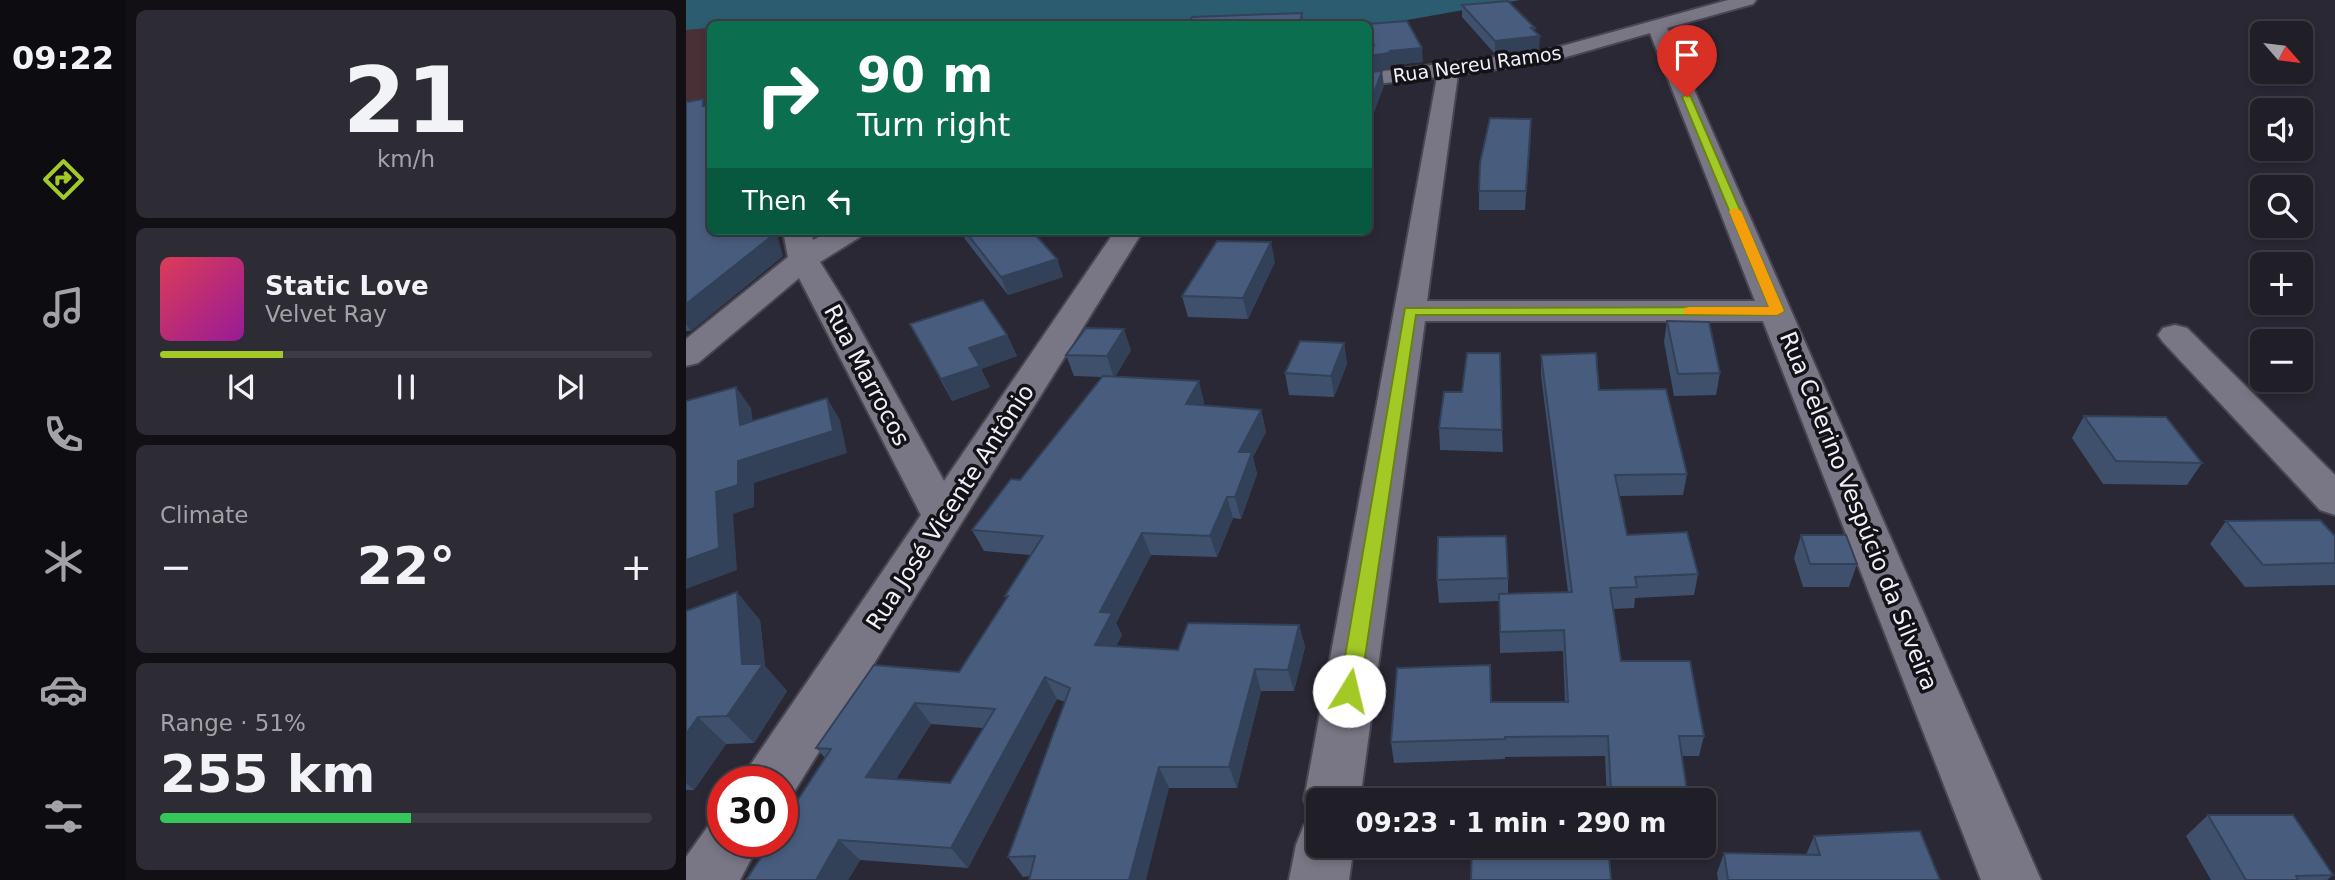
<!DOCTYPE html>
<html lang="en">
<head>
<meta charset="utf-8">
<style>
	body { margin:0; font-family:"DejaVu Sans",sans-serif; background:#2d2b33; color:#f1f3f6; height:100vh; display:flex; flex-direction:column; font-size:26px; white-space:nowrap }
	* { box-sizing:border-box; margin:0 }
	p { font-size:23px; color:#a2a2a7 }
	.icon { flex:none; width:38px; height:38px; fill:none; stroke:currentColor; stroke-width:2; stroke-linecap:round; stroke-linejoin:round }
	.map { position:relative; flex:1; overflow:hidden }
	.details { display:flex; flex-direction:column; gap:10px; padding:10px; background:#121015; width:560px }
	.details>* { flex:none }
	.hud { position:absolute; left:21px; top:21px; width:665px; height:214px; border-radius:10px; box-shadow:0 4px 10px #0003,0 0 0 2px #3d3c44; background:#0b6e4f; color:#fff; overflow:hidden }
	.needle { width:46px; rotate:118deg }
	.fabs { position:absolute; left:1564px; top:21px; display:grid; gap:14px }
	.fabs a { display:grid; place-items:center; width:63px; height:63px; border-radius:10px; background:#201e27; box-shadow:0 4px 10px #0003,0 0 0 2px #3d3c44; font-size:35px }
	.speed { position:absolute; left:21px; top:766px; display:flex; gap:14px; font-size:35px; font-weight:700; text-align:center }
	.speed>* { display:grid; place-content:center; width:91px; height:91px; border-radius:50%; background:#201e27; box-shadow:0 4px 10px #0003,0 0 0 2px #3d3c44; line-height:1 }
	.speed .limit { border:10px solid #d22; background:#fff; color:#111 }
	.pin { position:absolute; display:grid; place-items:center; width:60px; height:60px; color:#fff; margin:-72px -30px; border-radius:50% 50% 50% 0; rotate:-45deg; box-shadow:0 0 7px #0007 }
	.pin .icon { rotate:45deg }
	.me { position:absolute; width:77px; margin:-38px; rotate:9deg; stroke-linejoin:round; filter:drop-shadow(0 0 5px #0008) }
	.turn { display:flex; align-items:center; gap:24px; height:147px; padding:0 35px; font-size:32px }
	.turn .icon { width:91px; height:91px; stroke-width:2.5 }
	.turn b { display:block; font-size:49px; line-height:60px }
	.then { display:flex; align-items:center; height:66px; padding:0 35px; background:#0003; gap:14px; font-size:26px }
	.big { font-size:52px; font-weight:600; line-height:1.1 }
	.details .tile { flex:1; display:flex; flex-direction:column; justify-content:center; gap:10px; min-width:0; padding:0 24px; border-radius:10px; background:#2d2b33 }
	.details .dial { align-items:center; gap:0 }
	.dial b { font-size:91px; line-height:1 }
	.song { display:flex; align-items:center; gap:21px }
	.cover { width:84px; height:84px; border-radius:10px; background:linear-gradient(135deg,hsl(350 70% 55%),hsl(300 70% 35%)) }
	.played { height:7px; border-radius:4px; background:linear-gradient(90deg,#a3c926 25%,#3d3c44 25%) }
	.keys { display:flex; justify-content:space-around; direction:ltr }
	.heat { display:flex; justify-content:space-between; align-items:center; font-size:38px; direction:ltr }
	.charge { height:10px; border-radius:5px; background:linear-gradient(90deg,#34c759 51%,#3d3c44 0) }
	.trip { position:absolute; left:620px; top:788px; width:410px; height:70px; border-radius:10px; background:#201e27; box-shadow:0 4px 10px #0003,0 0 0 2px #3d3c44; font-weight:600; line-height:70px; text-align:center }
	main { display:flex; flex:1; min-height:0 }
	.dock { display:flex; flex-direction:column; width:126px; justify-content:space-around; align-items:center; background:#0d0c10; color:#a2a2a7 }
	.dock .icon { width:49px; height:49px }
	.dock .current { color:#a3c926 }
	.dock b { font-size:32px; color:#f1f3f6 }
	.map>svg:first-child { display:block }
	.green { fill:#4b2f36 }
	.water { fill:#2c5c6f }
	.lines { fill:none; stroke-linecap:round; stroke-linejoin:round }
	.minor-casing { stroke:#484651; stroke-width:4 }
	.minor { fill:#797785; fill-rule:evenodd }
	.wall { fill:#3e506c; fill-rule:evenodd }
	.shaded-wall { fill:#324158 }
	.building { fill:#485d7e; stroke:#324158; stroke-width:2; fill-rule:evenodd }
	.route { fill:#a3c926; stroke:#6a8319; stroke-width:2 }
	.slow { fill:#f59e0b }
	.labels { text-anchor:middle; stroke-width:7; stroke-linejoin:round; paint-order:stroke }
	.far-street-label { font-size:19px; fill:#f1eff8; stroke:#131217 }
	.street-label { font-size:23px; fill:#f1eff8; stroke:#131217 }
</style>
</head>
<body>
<main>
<nav class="dock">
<b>09:22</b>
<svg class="icon current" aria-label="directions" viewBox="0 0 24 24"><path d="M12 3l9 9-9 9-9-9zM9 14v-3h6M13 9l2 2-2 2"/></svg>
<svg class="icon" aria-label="music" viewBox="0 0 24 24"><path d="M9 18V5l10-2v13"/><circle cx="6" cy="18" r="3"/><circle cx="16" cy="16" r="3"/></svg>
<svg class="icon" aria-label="phone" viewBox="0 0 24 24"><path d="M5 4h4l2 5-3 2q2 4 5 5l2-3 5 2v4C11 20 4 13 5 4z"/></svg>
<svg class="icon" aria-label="climate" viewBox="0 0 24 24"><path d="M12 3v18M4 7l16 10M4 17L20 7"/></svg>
<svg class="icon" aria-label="car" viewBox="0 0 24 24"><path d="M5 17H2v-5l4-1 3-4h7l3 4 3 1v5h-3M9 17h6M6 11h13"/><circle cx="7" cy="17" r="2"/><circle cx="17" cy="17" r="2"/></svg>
<svg class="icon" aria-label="filters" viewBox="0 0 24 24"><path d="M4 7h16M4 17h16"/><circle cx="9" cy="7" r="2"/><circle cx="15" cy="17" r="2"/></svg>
</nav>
<section class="details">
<div class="tile dial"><b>21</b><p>km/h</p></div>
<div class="tile">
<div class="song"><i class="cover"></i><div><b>Static Love</b><p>Velvet Ray</p></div></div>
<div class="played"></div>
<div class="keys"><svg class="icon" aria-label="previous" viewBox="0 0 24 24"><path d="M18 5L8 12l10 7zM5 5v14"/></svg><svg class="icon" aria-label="pause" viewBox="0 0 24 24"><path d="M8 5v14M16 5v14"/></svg><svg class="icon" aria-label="next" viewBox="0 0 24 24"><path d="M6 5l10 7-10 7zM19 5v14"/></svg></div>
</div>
<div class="tile"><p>Climate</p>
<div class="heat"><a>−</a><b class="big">22°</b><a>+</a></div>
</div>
<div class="tile"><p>Range · 51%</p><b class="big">255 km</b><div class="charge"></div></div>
</section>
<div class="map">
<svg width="1649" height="880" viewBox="0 0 1649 880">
	<rect width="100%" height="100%" fill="#2a2834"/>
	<path class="green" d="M24,28V110L0,117V30Z"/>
	<path class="water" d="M0,0H834L693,25L24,24V28L0,30Z"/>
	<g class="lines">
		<defs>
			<path id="minor" d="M1042,0H1070L1067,4L981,28L1355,880H1295L1077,321H739L674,800H632V845H668L663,880H603L610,845L618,825L630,820L626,819L618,800L751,77L682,85V73L858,51ZM964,33L1069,301H741L772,74L859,63Z
				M97,231H125L127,240L144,231H178L174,237L134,262L162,307L258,481L429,231H457L103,800L96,803V782H57L65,764L235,515L113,278L12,363L0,366V339L102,257Z
				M1489,325L1501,328L1649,475V515L1634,510L1477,342L1472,335L1477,328Z
				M37,817V842H74L54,880H0V857L25,822Z"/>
		</defs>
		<use href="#minor" class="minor-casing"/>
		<use href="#minor" class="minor"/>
	</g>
	<path class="wall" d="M776,5L849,32L853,49L809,54L776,17Z
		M682,24L737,62L705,65L704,68L686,46L683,38Z
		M0,102L97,256L5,331H0Z
		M845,119L839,210H793V191Z
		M275,231H346L371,259L377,277L322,295L279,239Z
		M589,262L562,319L502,317L496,296Z
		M981,321L1034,373L1030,395L988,396L978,342Z
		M224,324L321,335L331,356L295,369L304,387L266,401Z
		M658,343L661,364L648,397L603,395L599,373Z
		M445,350L429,377L518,402L517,405L575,410L580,432L567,457L571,474L555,519L547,518L531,557L465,555L430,623L436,635L430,646L492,650L613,625L619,647L608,691H575L551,788H483L344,876L337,877L322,857L379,702L371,699L282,868L174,860L162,880H60L139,758L130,748L273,672L321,599L319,596L344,555L298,551L286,530L334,480L416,377L388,376L380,355ZM245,724L297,728L264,783L210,779Z
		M855,355L913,390L1001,474L997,495L933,496L941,535L1012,574L1008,595L949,598L948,608L927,609L935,661L1018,736L1013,756H996L1001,792L999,800H921L919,756L819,757V759L708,763L705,742L805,702H879L877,651L814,653L813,601L753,603L751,580L822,578V594L882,592L855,375Z
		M1398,416L1516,463L1501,485L1417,484L1386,438Z
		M753,428L816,430L817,452L754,450Z
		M1540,521L1649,536V585L1559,587L1524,544Z
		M1115,535L1171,564L1163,587H1117L1108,558Z
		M0,611L74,620L79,666L101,691L68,743L40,744L8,790H0Z
		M1522,815L1647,875L1641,880H1525L1500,836Z
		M1128,836L1254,880H1032L1031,873L1038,853L1120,855Z"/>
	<path class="shaded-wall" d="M616,13L617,24H614Z
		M845,28H849V36H854L853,49L809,54V41Z
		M736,48L737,62L705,65L704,68L682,71V56L704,51Z
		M696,71L698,86L683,126L682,109Z
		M845,119V136L839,210L840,191Z
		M84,231H90L97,256L5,331L0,324V304Z
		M585,242L589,262L562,319L557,298Z
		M371,259L377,277L322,295L315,277Z
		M438,329L445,350L428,378L421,356Z
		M321,335L331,356L295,369L304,387L266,401L255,379L283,348Z
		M658,343L661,364L648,397L645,376Z
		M513,381L518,402L506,425L500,404Z
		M50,387L65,408L70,446L54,425Z
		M141,398L154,420L161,453L68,483V507L47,514L51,570L0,589V560L30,492L52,461Z
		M575,410L580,432L567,457L571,474L555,519L549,497L553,452Z
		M541,497L547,518L531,557L524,536Z
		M456,533L465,555L430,623L436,635L420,666L409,645L414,612Z
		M51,592L74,620L79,666L101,691L68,743L41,716L56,664Z
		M613,625L619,647L608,691L602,670Z
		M569,669L575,691L551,788L543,767Z
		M359,677L371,699L282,868L265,848Z
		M229,703L245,724L198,797L180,777Z
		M12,717L40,744L8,790L0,783V734Z
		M473,767L483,788L460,880H443Z
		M153,840L174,860L162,880H130Z"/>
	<path class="building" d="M822,1L849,28H845L854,36L809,41L776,5Z
		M616,13L614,24H502L506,17Z
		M721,21L736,48L704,51L703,53L682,56V46H688L682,24Z
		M696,71L682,109V72Z
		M17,99V106L24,105V231H84L86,236L0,304V102Z
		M804,118L845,119L840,191H793L794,163Z
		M279,231H346L371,259L315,277Z
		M531,241L585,242L557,298L496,296Z
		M297,300L321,335L283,348L294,366L255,379L224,324Z
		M981,321L1023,322L1034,373L992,374Z
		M400,328L438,329L421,356L380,355Z
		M614,341L658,343L645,376L599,373Z
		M781,353H814L816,430L753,428L758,392H776Z
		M910,353L913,390L980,389L1001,474L929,475L941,535L1001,532L1012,574L949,577L951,587L924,588L935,661H1004L1018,736H993L1001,792L925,791L922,736L819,737V739L705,742L711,668L804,665L805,702H882L878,630L814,632L813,594L886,592L855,355Z
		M417,376L513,381L500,404L575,410L553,452H566L549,497H541L524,536L456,533L414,612L426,613L409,645L492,650L502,623L613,625L602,670L569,669L543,767H473L443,880H343L349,856L322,857L384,688L359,677L265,848L153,840L130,880H60L85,842H96V824L145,749L130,748L188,665L273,672L322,596H319L357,536L286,530L325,479L334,480ZM229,703L309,709L264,783L180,777Z
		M50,387L54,425L141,398L147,431L52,461V485L30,492L33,548L0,560V401Z
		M1398,416L1480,417L1516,463L1430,461Z
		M1634,520L1649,536V563L1577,565L1540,521Z
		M1115,535H1160L1171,564H1124Z
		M820,536L822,578L751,580L752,537Z
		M51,592L56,664H77L41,716L12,717L0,734V611Z
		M1522,815H1607L1647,875L1610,876L1612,880H1560Z
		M1234,831L1254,880H1042L1038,853L1134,855L1128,836Z
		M786,845H922L925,880H785Z"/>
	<path class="route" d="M1001,94L1005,97L1098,311L1091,315H730L674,691L671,697L663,700L656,697L653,691L719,308L1083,307L996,97Z"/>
	<path class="slow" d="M1049,208L1055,211L1098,311L1091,315L998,314V308L1003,307H1083L1043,211Z"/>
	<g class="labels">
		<g class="far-street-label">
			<text transform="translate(791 64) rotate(-8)" y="7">Rua Nereu Ramos</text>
		</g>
		<g class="street-label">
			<text transform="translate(181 375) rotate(62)" y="8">Rua Marrocos</text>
			<text transform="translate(264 507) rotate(-57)" y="8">Rua José Vicente Antônio</text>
			<text transform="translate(1173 511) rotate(68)" y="8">Rua Celerino Vespúcio da Silveira</text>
		</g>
	</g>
</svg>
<div class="fabs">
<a><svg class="needle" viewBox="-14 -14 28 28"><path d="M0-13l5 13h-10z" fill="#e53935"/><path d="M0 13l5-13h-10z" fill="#a2a2a7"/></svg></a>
<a><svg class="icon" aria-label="sound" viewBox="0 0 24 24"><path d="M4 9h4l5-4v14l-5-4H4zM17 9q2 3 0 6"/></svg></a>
<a><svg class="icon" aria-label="search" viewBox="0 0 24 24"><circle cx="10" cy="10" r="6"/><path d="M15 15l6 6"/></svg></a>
<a>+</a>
<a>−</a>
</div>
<div class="speed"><div class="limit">30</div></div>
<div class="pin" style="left:1001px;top:97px;background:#d93025"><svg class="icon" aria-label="arrive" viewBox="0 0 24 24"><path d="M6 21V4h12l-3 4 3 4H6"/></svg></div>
<svg class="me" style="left:663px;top:691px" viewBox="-20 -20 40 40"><circle r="19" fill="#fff"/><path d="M0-13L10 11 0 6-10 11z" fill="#a3c926"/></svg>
<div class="trip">09:23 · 1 min · 290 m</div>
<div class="hud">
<div class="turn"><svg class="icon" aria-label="right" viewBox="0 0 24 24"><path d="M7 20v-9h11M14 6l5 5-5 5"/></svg><div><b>90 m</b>Turn right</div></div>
<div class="then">Then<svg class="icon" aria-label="left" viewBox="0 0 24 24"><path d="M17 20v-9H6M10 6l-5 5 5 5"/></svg></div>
</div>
</div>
</main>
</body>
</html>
